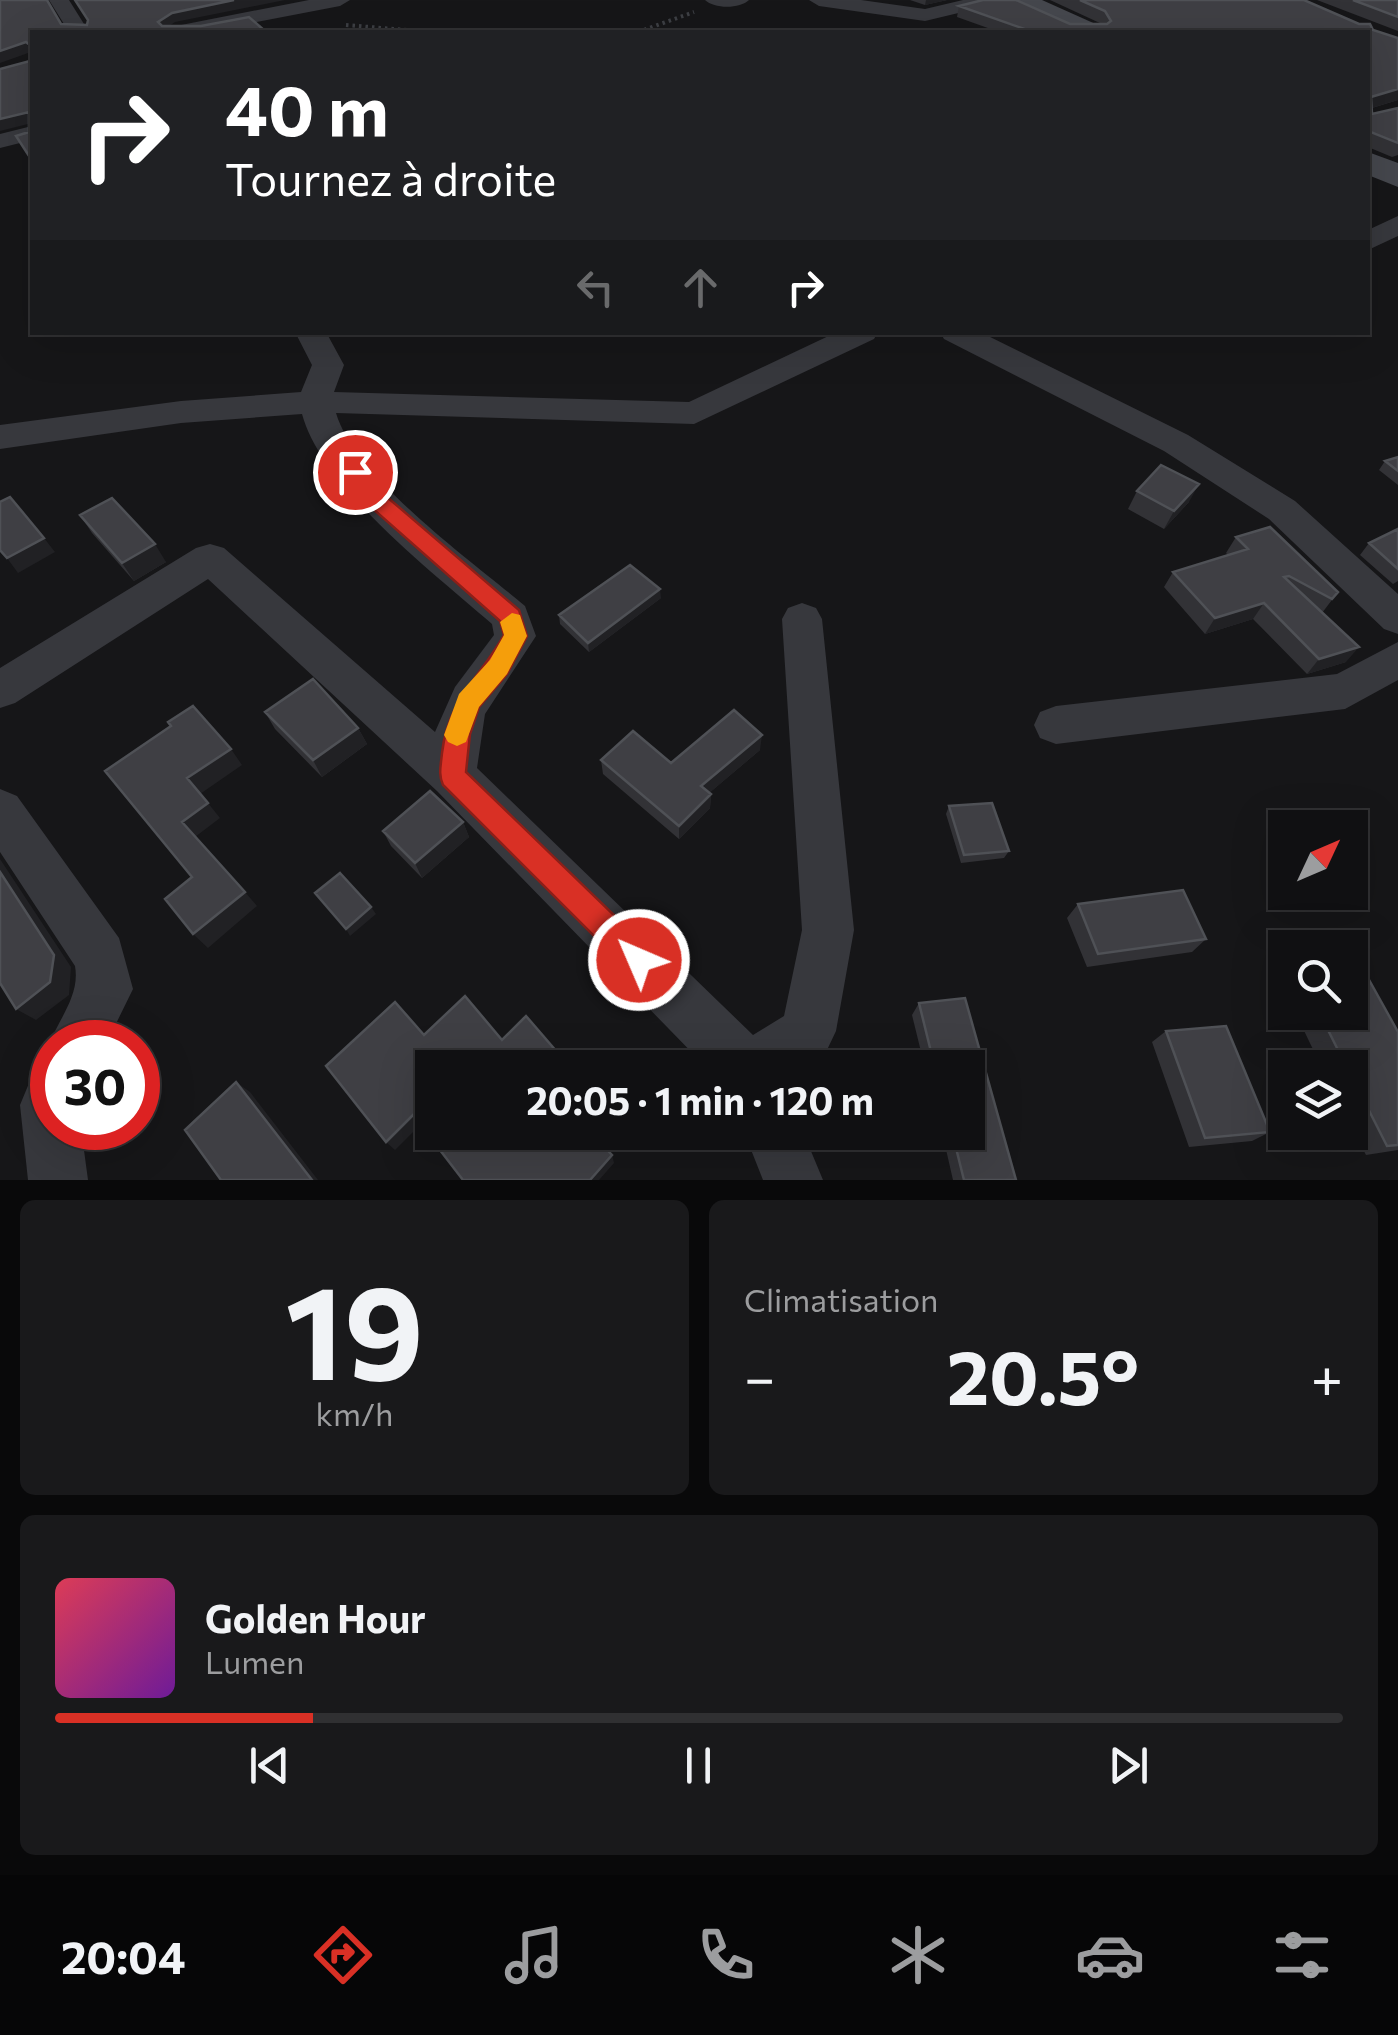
<!DOCTYPE html>
<html lang="fr">
<head>
<meta charset="utf-8">
<style>
	body { margin:0; font-family:Commissioner,sans-serif; background:#19191b; color:#f1f3f6; height:100vh; display:flex; flex-direction:column; font-size:38px; white-space:nowrap }
	* { box-sizing:border-box; margin:0 }
	p { font-size:32px; color:#9c9d9f }
	.icon { flex:none; width:55px; height:55px; fill:none; stroke:currentColor; stroke-width:2; stroke-linecap:round; stroke-linejoin:round }
	.map { position:relative; height:1180px; overflow:hidden }
	.drawer { display:flex; flex-direction:column; gap:20px; padding:20px; background:#09090a; flex:1 }
	.drawer>* { flex:none }
	.hud { position:absolute; left:30px; top:30px; width:1340px; height:305px; border-radius:0px; box-shadow:0 10px 40px #0002,0 0 0 2px #303032; background:#202124; color:#fff; overflow:hidden }
	.needle { width:65px; rotate:46deg }
	.controls { position:absolute; left:1268px; top:810px; display:grid; gap:20px }
	.controls a { display:grid; place-items:center; width:100px; height:100px; border-radius:0px; background:#101012; box-shadow:0 10px 40px #0002,0 0 0 2px #303032; font-size:50px }
	.speed { position:absolute; left:30px; top:1020px; display:flex; gap:20px; font-size:50px; font-weight:700; text-align:center }
	.speed>* { display:grid; place-content:center; width:130px; height:130px; border-radius:50%; background:#101012; box-shadow:0 10px 40px #0002,0 0 0 2px #303032; line-height:1 }
	.speed .limit { border:15px solid #d22; background:#fff; color:#111 }
	.pin { position:absolute; display:grid; place-items:center; width:85px; height:85px; color:#fff; margin:-42px; border:5px solid #fff; border-radius:50%; box-shadow:0 2px 10px #0007 }
	.me { position:absolute; width:110px; margin:-55px; rotate:315deg; stroke-linejoin:round; filter:drop-shadow(0 0 8px #0008) }
	.turn { display:flex; align-items:center; gap:35px; height:210px; padding:0 30px; font-size:45px }
	.turn .icon { width:130px; height:130px; stroke-width:2.5 }
	.turn b { display:block; font-size:70px; line-height:85px }
	.lanes { display:flex; align-items:center; height:95px; padding:0 30px; background:#0003; justify-content:center; gap:50px; direction:ltr }
	.lanes .off { opacity:.35 }
	.big { font-size:75px; font-weight:700; line-height:1.1 }
	.drawer .tile { flex:1; display:flex; flex-direction:column; justify-content:center; gap:15px; min-width:0; padding:0 35px; border-radius:15px; background:#19191b }
	.drawer .dial { align-items:center; gap:0 }
	.dial b { font-size:130px; line-height:1 }
	.song { display:flex; align-items:center; gap:30px }
	.cover { width:120px; height:120px; border-radius:15px; background:linear-gradient(135deg,hsl(350 70% 55%),hsl(280 70% 35%)) }
	.played { height:10px; border-radius:5px; background:linear-gradient(90deg,#d93025 20%,#303032 20%) }
	.keys { display:flex; justify-content:space-around; direction:ltr }
	.heat { display:flex; justify-content:space-between; align-items:center; font-size:55px; direction:ltr }
	.drawer .tiles { flex:1; display:grid; gap:20px; grid-template-columns:1fr 1fr }
	.tile:last-child { grid-column:span 2 }
	.trip { position:absolute; left:415px; top:1050px; width:570px; height:100px; border-radius:0px; background:#101012; box-shadow:0 10px 40px #0002,0 0 0 2px #303032; font-weight:700; line-height:100px; text-align:center }
	.tabs { display:flex; height:160px; justify-content:space-around; align-items:center; background:#060607; color:#9c9d9f }
	.tabs .icon { width:70px; height:70px }
	.tabs .current { color:#d93025 }
	.tabs b { font-size:45px; color:#f1f3f6 }
	.map>svg:first-child { display:block }
	.lines { fill:none; stroke-linecap:round; stroke-linejoin:round }
	.path { stroke:#3d3f44; stroke-width:4; stroke-dasharray:2.5 4; stroke-linecap:butt }
	.street { fill:#37383d; fill-rule:evenodd }
	.secondary { fill:#45474d; fill-rule:evenodd }
	.wall { fill:#323236 }
	.shaded-wall { fill:#212124 }
	.building { fill:#3f3f44; stroke:#4f5156; stroke-width:2.5 }
	.route { fill:#d93025; stroke:#8d1f18; stroke-width:2.5 }
	.slow { fill:#f59e0b }
</style>
</head>
<body>
<div class="map">
<svg width="1398" height="1180" viewBox="0 0 1398 1180">
	<rect width="100%" height="100%" fill="#161618"/>
	<g class="lines">
		<path class="path" d="M346,25L430,32
			M638,32L694,12"/>
		<path class="street" d="M49,0H69L89,32H69Z
			M309,0H350L340,6L205,32H166L176,26Z
			M705,0H749C740,9 714,9 705,0Z
			M809,0H861L925,9L963,0H999L996,4L925,21L819,6Z
			M32,126V140L0,148V134Z
			M1398,216V236L1368,250V230Z
			M295,332H326L344,365L334,392L689,402L837,332H878L874,339L694,424L336,413C355,478 473,562 525,606L536,636L485,714L477,768L753,1035L784,1016L802,930L782,619L788,608L802,603L816,608L822,619L854,930L836,1031L827,1050L810,1067L707,1068L437,791L208,579L15,703L0,708V668L196,548L210,544L224,548L435,732L455,687L494,635L492,624C435,574 322,488 302,414L181,423L0,449V425L181,401L301,392L312,365Z
			M940,332H980L1188,435L1295,501L1398,594V634L1384,629L1269,519L1164,451L944,339Z
			M1398,642V680L1345,709L1056,744L1040,738L1034,725L1040,712L1056,706L1337,674Z
			M0,789L17,796L119,938L133,989L107,1042H52V1047L50,1042C61,1016 80,994 75,966L0,852Z
			M52,1067V1128H81L88,1180H28L20,1105L32,1076Z
			M744,1132H803L823,1180H763Z"/>
		<path class="secondary" d="M1006,0H1042L1100,26L1104,32H1068L1010,6Z
			M1368,152L1398,163V187L1368,175Z"/>
	</g>
	<path class="wall" d="M910,0H947L925,5Z
		M1050,0H1304L1373,30L1398,38V100L1372,108V114L1398,108V155L1392,157L1368,147V32H999L957,17L959,6L1070,24H1102Z
		M1317,0H1398V31Z
		M1398,457V485L1379,470L1385,461Z
		M1137,491L1189,502L1164,529L1128,509Z
		M80,515L166,562L134,581L92,533Z
		M1398,529V581L1393,584L1360,555L1369,543Z
		M1236,537L1338,592L1322,613L1346,662L1307,674L1253,619L1205,634L1164,587L1173,572L1228,555L1226,553Z
		M661,598L589,652L560,624L559,615Z
		M265,712L358,728L367,744L322,777L275,729Z
		M760,750L709,793L711,794L710,808L679,839L603,774L601,760L671,763Z
		M949,806L1009,851L1004,858L961,863L946,814Z
		M463,822L469,837L422,878L391,846L383,831Z
		M1078,904L1206,939L1192,952L1087,967L1067,918Z
		M1285,976V992L1279,981Z
		M965,998L1016,1180H953L942,1132H968V1068H925L912,1015L919,1003Z
		M1295,1012H1350L1398,1032V1150L1366,1155L1350,1124V1068H1322Z
		M1166,1031L1270,1132L1252,1141L1189,1147L1152,1042Z"/>
	<path class="shaded-wall" d="M234,0H285L175,22L162,31L158,22L172,13Z
		M926,0H947L925,5Z
		M26,42L31,52L0,63V51Z
		M1398,89V100L1368,109L1371,97Z
		M29,112L32,123L0,131V119Z
		M1199,484L1189,502L1164,529L1174,511Z
		M44,538L55,552L18,573L7,558Z
		M155,544L166,562L134,581L122,563Z
		M660,589L661,598L589,652L588,643Z
		M1264,603L1253,619L1205,634L1215,618Z
		M1359,647L1346,662L1307,674L1319,659Z
		M358,728L367,744L322,777L313,760Z
		M762,735L760,750L701,800V786Z
		M231,749L242,765L200,794L187,778Z
		M711,794L710,808L679,839V826Z
		M208,803L220,818L195,837L182,822Z
		M463,822L469,837L422,878L415,863Z
		M0,859L71,967L69,995L36,1020L16,1009L0,872Z
		M245,892L257,906L208,948L193,934Z
		M371,907L376,914L350,936L346,929Z
		M563,1059L566,1068H554Z
		M236,1082L250,1092L318,1180H312Z
		M413,1115L421,1124L395,1150L386,1142Z
		M612,1155L614,1163L599,1180H590Z"/>
	<path class="building" d="M0,0H47L61,24L87,25L88,20L75,0H234L172,13L158,22L162,26H201L249,17L265,31L259,32H32V158L31,159L16,136L29,132V112L0,119V69L30,61L31,46L26,42L0,51Z
		M983,0H1016L1070,24H1107L1111,21L1105,11L1080,0H1304L1359,24H1370L1373,30L1398,38V89L1371,97L1372,114L1398,108V143L1368,131V32H1031H1033L959,6Z
		M1353,0H1398V17Z
		M1398,457V471L1385,461Z
		M1161,465L1199,484L1174,511L1137,491Z
		M10,497L44,538L7,558L0,550V502Z
		M112,498L155,544L122,563L80,515Z
		M1270,527L1338,592L1332,599L1289,576L1284,577L1359,647L1319,659L1264,603L1215,618L1173,572L1248,549L1236,537Z
		M1398,529V569L1369,543Z
		M630,565L660,589L588,643L559,615Z
		M313,679L358,728L313,760L265,712Z
		M193,706L231,749L187,778L208,803L182,822L245,892L193,934L165,899L192,877L105,771L171,726L168,722Z
		M734,710L762,735L701,786L711,794L679,826L601,760L633,731L671,763Z
		M430,791L463,822L415,863L383,831Z
		M992,803L1009,851L964,855L949,806Z
		M0,872L54,955L50,982L16,1009L0,983Z
		M340,873L371,907L346,929L315,893Z
		M1183,890L1206,939L1098,954L1078,904Z
		M1358,960L1398,1032V1145L1387,1146L1350,1073V1068H1347L1319,1012H1350V961Z
		M465,996L502,1040L526,1016L563,1059L554,1068H432V1132H590L612,1155L590,1180H463L413,1115L386,1142L326,1066L395,1002L424,1035Z
		M965,998L1016,1180H964L952,1132H968V1068H935L919,1003Z
		M1226,1026L1270,1132L1205,1138L1166,1031Z
		M236,1082L312,1180H221L185,1130Z"/>
	<path class="route" d="M355,465L362,467L387,497L519,610L527,636L507,674L479,707L470,734L466,772L650,950L654,960L650,971L639,975L629,971L443,785C438,774 441,765 442,753C448,700 479,679 504,635L500,621L372,508L345,472Z"/>
	<path class="slow" d="M512,613L520,615L527,636L507,674L479,707L466,742L457,746L448,742L444,735L459,694L490,660L504,635L500,622Z"/>
</svg>
<div class="controls">
<a><svg class="needle" viewBox="-14 -14 28 28"><path d="M0-13l5 13h-10z" fill="#e53935"/><path d="M0 13l5-13h-10z" fill="#9c9d9f"/></svg></a>
<a><svg class="icon" aria-label="search" viewBox="0 0 24 24"><circle cx="10" cy="10" r="6"/><path d="M15 15l6 6"/></svg></a>
<a><svg class="icon" aria-label="layers" viewBox="0 0 24 24"><path d="M12 4l9 5-9 5-9-5zM3 14l9 5 9-5"/></svg></a>
</div>
<div class="speed"><div class="limit">30</div></div>
<div class="pin" style="left:355px;top:472px;background:#d93025"><svg class="icon" aria-label="arrive" viewBox="0 0 24 24"><path d="M6 21V4h12l-3 4 3 4H6"/></svg></div>
<svg class="me" style="left:639px;top:960px" viewBox="-20 -20 40 40"><circle r="17" fill="#d93025" stroke="#fff" stroke-width="3"/><path d="M0-11L8 9 0 5-8 9z" fill="#fff"/></svg>
<div class="trip">20:05 · 1 min · 120 m</div>
<div class="hud">
<div class="turn"><svg class="icon" aria-label="right" viewBox="0 0 24 24"><path d="M7 20v-9h11M14 6l5 5-5 5"/></svg><div><b>40 m</b>Tournez à droite</div></div>
<div class="lanes"><svg class="icon off" aria-label="left" viewBox="0 0 24 24"><path d="M17 20v-9H6M10 6l-5 5 5 5"/></svg><svg class="icon off" aria-label="ahead" viewBox="0 0 24 24"><path d="M12 20V5M6 11l6-6 6 6"/></svg><svg class="icon" aria-label="right" viewBox="0 0 24 24"><path d="M7 20v-9h11M14 6l5 5-5 5"/></svg></div>
</div>
</div>
<section class="drawer">
<div class="tiles">
<div class="tile dial"><b>19</b><p>km/h</p></div>
<div class="tile"><p>Climatisation</p>
<div class="heat"><a>−</a><b class="big">20.5°</b><a>+</a></div>
</div>
<div class="tile">
<div class="song"><i class="cover"></i><div><b>Golden Hour</b><p>Lumen</p></div></div>
<div class="played"></div>
<div class="keys"><svg class="icon" aria-label="previous" viewBox="0 0 24 24"><path d="M18 5L8 12l10 7zM5 5v14"/></svg><svg class="icon" aria-label="pause" viewBox="0 0 24 24"><path d="M8 5v14M16 5v14"/></svg><svg class="icon" aria-label="next" viewBox="0 0 24 24"><path d="M6 5l10 7-10 7zM19 5v14"/></svg></div>
</div>
</div>
</section>
<nav class="tabs">
<b>20:04</b>
<svg class="icon current" aria-label="directions" viewBox="0 0 24 24"><path d="M12 3l9 9-9 9-9-9zM9 14v-3h6M13 9l2 2-2 2"/></svg>
<svg class="icon" aria-label="music" viewBox="0 0 24 24"><path d="M9 18V5l10-2v13"/><circle cx="6" cy="18" r="3"/><circle cx="16" cy="16" r="3"/></svg>
<svg class="icon" aria-label="phone" viewBox="0 0 24 24"><path d="M5 4h4l2 5-3 2q2 4 5 5l2-3 5 2v4C11 20 4 13 5 4z"/></svg>
<svg class="icon" aria-label="climate" viewBox="0 0 24 24"><path d="M12 3v18M4 7l16 10M4 17L20 7"/></svg>
<svg class="icon" aria-label="car" viewBox="0 0 24 24"><path d="M5 17H2v-5l4-1 3-4h7l3 4 3 1v5h-3M9 17h6M6 11h13"/><circle cx="7" cy="17" r="2"/><circle cx="17" cy="17" r="2"/></svg>
<svg class="icon" aria-label="filters" viewBox="0 0 24 24"><path d="M4 7h16M4 17h16"/><circle cx="9" cy="7" r="2"/><circle cx="15" cy="17" r="2"/></svg>
</nav>
</body>
</html>
